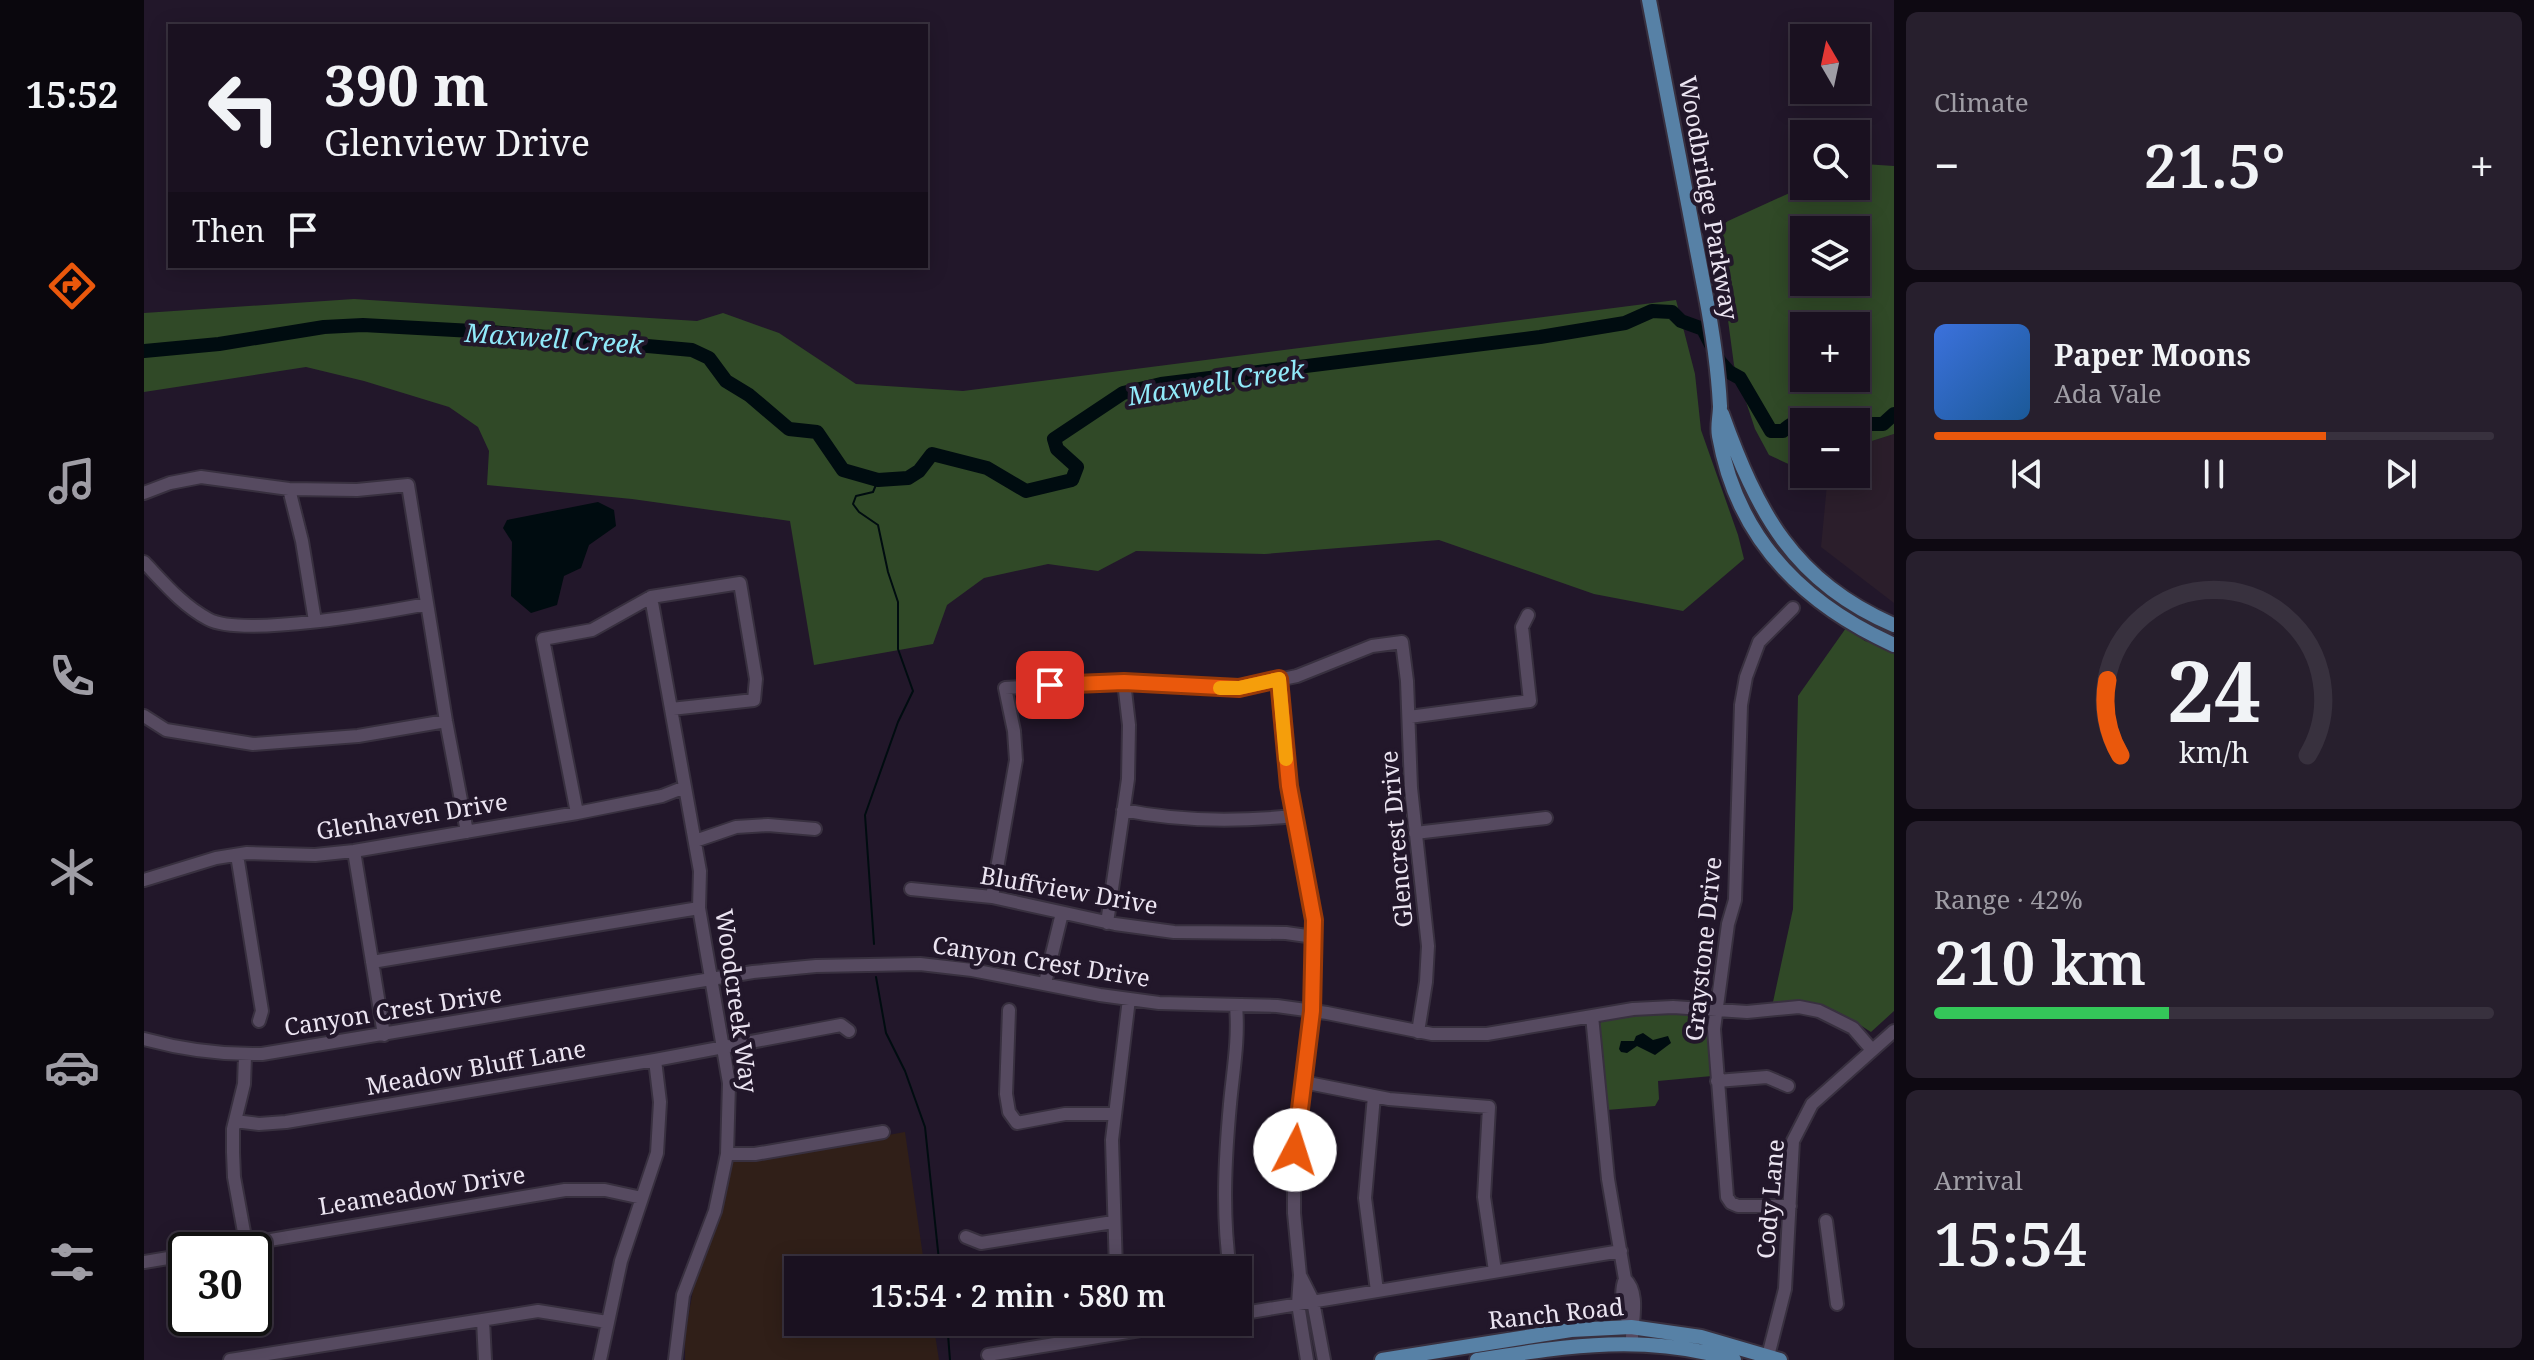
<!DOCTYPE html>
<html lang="en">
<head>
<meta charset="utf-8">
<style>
	body { margin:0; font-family:"Noto Serif",serif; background:#271f2d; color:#f1f3f6; height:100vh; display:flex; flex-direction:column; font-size:30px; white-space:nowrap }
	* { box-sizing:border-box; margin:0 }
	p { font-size:26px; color:#9f9da5 }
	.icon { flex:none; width:44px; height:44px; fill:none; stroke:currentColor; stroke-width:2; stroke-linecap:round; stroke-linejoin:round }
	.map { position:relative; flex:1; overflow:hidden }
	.drawer { display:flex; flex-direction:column; gap:12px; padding:12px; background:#0e0912; width:640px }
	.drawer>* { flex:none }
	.banner { position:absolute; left:24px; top:24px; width:760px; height:244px; border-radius:0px; box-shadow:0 4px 20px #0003,0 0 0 2px #38313e; background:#1a1120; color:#f1f3f6; overflow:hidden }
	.needle { width:52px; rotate:351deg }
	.tools { position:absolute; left:1646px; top:24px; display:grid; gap:16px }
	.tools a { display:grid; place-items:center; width:80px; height:80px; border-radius:0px; background:#1a1120; box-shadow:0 4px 20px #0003,0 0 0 2px #38313e; font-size:40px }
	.speed { position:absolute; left:24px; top:1232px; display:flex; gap:16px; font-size:40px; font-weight:700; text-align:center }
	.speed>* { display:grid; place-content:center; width:104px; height:104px; border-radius:50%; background:#1a1120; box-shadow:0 4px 20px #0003,0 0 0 2px #38313e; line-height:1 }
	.speed .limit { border:4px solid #111; border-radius:12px; background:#fff; color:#111 }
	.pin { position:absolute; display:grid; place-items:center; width:68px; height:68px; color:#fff; margin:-34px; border-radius:16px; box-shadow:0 4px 12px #0006 }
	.me { position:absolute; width:88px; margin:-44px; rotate:5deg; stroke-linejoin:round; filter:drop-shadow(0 0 6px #0008) }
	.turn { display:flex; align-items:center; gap:28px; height:168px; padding:0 24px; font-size:36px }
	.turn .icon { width:104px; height:104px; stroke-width:2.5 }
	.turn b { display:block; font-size:56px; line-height:68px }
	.then { display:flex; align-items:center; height:76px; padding:0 24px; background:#0003; gap:16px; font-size:30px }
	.big { font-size:60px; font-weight:600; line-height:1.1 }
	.drawer .widget { flex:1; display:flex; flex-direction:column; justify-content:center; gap:12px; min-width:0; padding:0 28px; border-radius:12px; background:#271f2d }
	.drawer .dial { align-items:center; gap:0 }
	.dial svg { height:208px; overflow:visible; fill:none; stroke:#38313e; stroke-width:7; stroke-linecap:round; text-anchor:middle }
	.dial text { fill:#f1f3f6; stroke:none }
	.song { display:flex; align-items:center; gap:24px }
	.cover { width:96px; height:96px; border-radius:12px; background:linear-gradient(135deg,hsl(220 70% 55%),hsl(210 70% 35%)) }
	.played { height:8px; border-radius:4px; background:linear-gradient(90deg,#ea580c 70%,#38313e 70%) }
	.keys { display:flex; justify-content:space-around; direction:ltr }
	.heat { display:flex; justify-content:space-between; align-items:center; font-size:44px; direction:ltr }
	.charge { height:12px; border-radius:6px; background:linear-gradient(90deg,#34c759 42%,#38313e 0) }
	.trip { position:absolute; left:640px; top:1256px; width:468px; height:80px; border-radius:0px; background:#1a1120; box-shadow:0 4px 20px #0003,0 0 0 2px #38313e; font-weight:600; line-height:80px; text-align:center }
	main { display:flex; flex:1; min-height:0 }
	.tab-bar { display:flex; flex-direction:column; width:144px; justify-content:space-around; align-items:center; background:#0a070d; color:#9f9da5 }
	.tab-bar .icon { width:56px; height:56px }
	.tab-bar .current { color:#ea580c }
	.tab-bar b { font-size:36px; color:#f1f3f6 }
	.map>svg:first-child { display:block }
	.commercial { fill:#2b1e2b }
	.education { fill:#301f18 }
	.green { fill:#304927; fill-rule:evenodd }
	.water { fill:#000c10 }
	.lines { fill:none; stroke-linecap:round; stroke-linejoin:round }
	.stream { stroke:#000c10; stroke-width:2 }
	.river { stroke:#000c10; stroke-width:14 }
	.minor-casing { stroke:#38303f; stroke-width:16 }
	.major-casing { stroke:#38303f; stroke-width:18 }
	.minor { stroke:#564a60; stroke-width:12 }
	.major { stroke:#5781a6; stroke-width:14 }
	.route-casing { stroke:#983908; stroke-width:20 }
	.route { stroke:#ea580c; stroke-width:14 }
	.slow { stroke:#f59e0b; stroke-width:14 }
	.labels { text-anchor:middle; stroke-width:8; stroke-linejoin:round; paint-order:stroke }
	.street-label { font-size:24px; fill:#ebe4f1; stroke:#22172a }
	.water-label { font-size:26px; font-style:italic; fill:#91eafa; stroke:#22172a }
</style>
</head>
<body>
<main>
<nav class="tab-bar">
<b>15:52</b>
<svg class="icon current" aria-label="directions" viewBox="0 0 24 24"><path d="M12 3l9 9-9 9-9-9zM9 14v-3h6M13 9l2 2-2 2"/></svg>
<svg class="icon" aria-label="music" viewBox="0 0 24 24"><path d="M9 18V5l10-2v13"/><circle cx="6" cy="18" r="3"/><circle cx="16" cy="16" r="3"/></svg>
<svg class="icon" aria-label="phone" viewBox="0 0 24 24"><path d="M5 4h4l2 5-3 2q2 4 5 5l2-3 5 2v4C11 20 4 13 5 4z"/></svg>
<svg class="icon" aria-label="climate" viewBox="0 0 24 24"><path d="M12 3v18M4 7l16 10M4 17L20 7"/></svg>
<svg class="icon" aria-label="car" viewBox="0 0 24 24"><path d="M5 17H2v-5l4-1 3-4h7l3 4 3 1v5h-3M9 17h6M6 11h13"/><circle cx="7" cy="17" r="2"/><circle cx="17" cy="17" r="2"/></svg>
<svg class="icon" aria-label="filters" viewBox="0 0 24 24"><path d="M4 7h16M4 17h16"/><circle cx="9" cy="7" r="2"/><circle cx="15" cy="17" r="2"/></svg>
</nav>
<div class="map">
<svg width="1750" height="1360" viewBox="0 0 1750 1360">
	<rect width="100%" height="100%" fill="#22172a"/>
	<path class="commercial" d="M1750,434V603L1677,547L1684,474H1712V446Z"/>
	<path class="education" d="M761,1132L781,1270H654V1322H789L795,1360H541V1334L550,1285L576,1211L589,1160L609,1159Z"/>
	<path class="green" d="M1720,164L1750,166V434L1712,446V422H1660V463L1651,467L1625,455L1611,429L1590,365L1572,230L1584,221L1661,186H1712V167ZM1660,230H1712V282H1660ZM1660,326H1712V378H1660Z
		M210,299L553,321L579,313L635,333L712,384L819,391L1532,300L1551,374L1557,430L1594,535L1600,559L1539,611L1450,594L1295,540L1121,554L992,551L954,571L904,564L840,578L803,605L789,644L670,665L646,521L488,499L343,485L345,451L334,427L305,407L220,381L162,367L0,392V313Z
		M1702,628L1721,641L1750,649V1011L1727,1032C1689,1007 1676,999 1629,1002L1649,909L1654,696Z
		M1526,1014L1557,1016L1564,1024L1568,1076L1514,1081L1515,1099L1511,1106L1463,1110L1454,1027L1457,1022L1492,1015Z"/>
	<path class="water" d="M454,502L470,510L472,526L445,545L437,568L420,576L413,605L387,613L367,596L368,542L359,528L363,520Z
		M1499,1033L1509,1040L1524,1036L1527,1043L1511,1055L1493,1046L1483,1053L1477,1052L1475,1049L1477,1041H1490L1492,1036Z"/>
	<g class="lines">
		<path class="stream" d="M730,944L721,815L754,722L769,691L754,649V602L744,572L734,525L715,512L709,504L712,496L729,492L734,480
			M732,977L742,1033L761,1071L781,1127L796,1270
			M791,1270L794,1260
			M803,1322L806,1360
			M767,1337L769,1322"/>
		<path class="river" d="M0,351L75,344L180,327L219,325L347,332L548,350L565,358L582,381L605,395L645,429L673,432L699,470L734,480L764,478L775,471L788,454L843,468L882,491L928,480L933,467L913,449L910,439L979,393L1017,384L1396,337L1481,323L1508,311L1528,312L1537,321L1559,329L1576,362L1585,372L1596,378L1627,431H1639C1655,414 1679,418 1701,422
			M1712,424H1739L1750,414"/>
		<defs>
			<path id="minor" d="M145,489L158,541L171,621
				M0,493L26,483L57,477L145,489L213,490L264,485L302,721L323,832
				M0,562C20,583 38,605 64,619C98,638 241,612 283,604
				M507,597L556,871L555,908L585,1083L583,1154L571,1211L539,1295L531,1360
				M1135,679L1145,786L1170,920L1168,1011L1153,1129L1150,1170V1213L1156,1275
				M0,716L22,730L109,744L214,736L302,721
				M1265,717L1386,701L1378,627L1384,615
				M979,810C1037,822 1092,822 1150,816
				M433,813L399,639L448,630L507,597L596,583L612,679L610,700L527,709
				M1271,833L1402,818
				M551,841L592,827L624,825L671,829
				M210,851L240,1035
				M93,855L118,1011L115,1021
				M0,880L72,858L103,853L171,855L210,851L433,813L518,796L541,787
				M767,889L848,897L971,924L1030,932L1142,933L1170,937
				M848,897L872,760L870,731L861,688L980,682L1095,688L1153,676L1228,646L1258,642L1263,681L1267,788L1284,946L1282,982L1274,1032
				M963,923L984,779L985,725L980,682
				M228,962L555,908
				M901,983L918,913
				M865,1010L862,1094L865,1112L873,1123L921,1114H971
				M1448,1016L1464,1179L1481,1279C1497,1294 1487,1323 1488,1342
				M0,1039C40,1050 77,1055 118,1054L609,972L672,966L776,964L828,970L956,995L1015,1003L1133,1006L1183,1013L1288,1034H1343L1489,1009L1529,1007L1603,1012L1655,1007L1675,1011L1709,1028L1728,1050
				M101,1055L100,1084L89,1129V1152L90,1177L102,1243
				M1573,1081L1623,1077L1644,1086
				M1159,1082L1245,1099L1345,1107L1340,1197L1351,1271
				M1230,1096L1221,1198L1233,1291
				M91,1121L115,1124L142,1122L511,1060L697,1025L705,1031
				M583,1154H611L739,1132
				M1646,1206H1594L1587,1203L1583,1197L1570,1029L1584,924L1591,900L1597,705L1602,677L1615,642L1649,608
				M1682,1221L1693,1304
				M822,1237L837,1243L969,1222
				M67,1250L421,1190H461L498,1198
				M0,1262L42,1255
				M972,1270L968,1140L985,999
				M1086,1270C1078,1215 1081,1159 1086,1104C1089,1071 1095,1040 1092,1006
				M1481,1279C1475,1293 1480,1314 1487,1327
				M1094,1314L1477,1251
				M339,1320L341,1360
				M844,1355L1045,1322
				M86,1360L394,1311L463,1322
				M456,1360L477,1261L513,1153L516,1102L511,1060
				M1163,1360L1154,1304L1156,1275L1169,1301L1180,1360
				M1623,1360L1641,1289L1649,1141L1668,1104L1750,1031"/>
			<path id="major" d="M1505,0C1523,97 1543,194 1561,292C1568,328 1574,369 1576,406C1576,416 1573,426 1575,436C1593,539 1659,604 1750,645
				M1578,414C1613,511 1649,582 1750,625
				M1238,1360L1427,1330L1487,1327L1557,1337L1636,1360
				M1333,1360C1423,1346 1501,1333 1590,1360"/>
		</defs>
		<use href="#minor" class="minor-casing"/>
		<use href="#major" class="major-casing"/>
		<use href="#minor" class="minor"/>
		<use href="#major" class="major"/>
	</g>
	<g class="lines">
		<defs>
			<path id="route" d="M906,685L980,682L1095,688L1135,679L1145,786L1170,920L1168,1011L1151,1150"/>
		</defs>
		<use href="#route" class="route-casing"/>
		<use href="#route" class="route"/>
		<path class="slow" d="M1076,688H1095L1135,679L1142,759"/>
	</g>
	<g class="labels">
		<g class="street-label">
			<text transform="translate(1564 198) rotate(80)" y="8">Woodbridge Parkway</text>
			<text transform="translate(268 817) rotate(-9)" y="8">Glenhaven Drive</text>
			<text transform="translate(1253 839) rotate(-95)" y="8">Glencrest Drive</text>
			<text transform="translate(925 891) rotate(10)" y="8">Bluffview Drive</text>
			<text transform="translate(1560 949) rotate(-84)" y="8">Graystone Drive</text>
			<text transform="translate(897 962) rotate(9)" y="8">Canyon Crest Drive</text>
			<text transform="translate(592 1001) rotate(82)" y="8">Woodcreek Way</text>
			<text transform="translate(249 1011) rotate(-9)" y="8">Canyon Crest Drive</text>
			<text transform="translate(332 1068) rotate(-10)" y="8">Meadow Bluff Lane</text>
			<text transform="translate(278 1191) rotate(-9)" y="8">Leameadow Drive</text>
			<text transform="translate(1627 1199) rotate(-85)" y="8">Cody Lane</text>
			<text transform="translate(1412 1314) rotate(-6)" y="8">Ranch Road</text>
		</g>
		<g class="water-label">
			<text transform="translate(410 339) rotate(4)" y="9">Maxwell Creek</text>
			<text transform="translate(1072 383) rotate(-9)" y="9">Maxwell Creek</text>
		</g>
	</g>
</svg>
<div class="tools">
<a><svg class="needle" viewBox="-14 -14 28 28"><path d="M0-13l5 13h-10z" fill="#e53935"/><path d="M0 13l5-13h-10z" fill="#9f9da5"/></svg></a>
<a><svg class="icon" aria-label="search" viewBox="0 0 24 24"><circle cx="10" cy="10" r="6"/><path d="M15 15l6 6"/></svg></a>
<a><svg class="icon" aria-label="layers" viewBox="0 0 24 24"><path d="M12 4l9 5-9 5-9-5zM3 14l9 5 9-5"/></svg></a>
<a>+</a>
<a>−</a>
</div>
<div class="speed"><div class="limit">30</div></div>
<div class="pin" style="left:906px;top:685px;background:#d93025"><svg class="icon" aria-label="arrive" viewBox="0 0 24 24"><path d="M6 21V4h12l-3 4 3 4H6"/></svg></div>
<svg class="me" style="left:1151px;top:1150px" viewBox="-20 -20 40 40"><circle r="19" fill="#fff"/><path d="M0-13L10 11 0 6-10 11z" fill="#ea580c"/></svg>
<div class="trip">15:54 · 2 min · 580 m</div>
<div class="banner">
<div class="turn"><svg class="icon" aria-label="left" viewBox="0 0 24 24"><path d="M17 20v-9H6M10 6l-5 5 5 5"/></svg><div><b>390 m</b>Glenview Drive</div></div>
<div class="then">Then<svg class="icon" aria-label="arrive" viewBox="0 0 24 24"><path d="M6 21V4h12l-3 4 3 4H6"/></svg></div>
</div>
</div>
<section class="drawer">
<div class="widget"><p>Climate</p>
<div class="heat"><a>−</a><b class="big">21.5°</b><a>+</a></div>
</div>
<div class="widget">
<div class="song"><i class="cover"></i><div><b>Paper Moons</b><p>Ada Vale</p></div></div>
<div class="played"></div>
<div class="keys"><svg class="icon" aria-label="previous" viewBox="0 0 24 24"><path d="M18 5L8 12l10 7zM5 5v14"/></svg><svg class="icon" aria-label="pause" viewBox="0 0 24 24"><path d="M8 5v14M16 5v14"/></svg><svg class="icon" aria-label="next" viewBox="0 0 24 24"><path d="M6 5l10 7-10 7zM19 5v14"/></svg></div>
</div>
<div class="widget dial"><svg viewBox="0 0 100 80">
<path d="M14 69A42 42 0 1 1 86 69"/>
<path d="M14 69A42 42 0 0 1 9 40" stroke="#ea580c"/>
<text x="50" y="56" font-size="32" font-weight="700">24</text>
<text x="50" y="72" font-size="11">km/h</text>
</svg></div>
<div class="widget"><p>Range · 42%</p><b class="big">210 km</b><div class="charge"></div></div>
<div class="widget"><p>Arrival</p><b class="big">15:54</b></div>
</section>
</main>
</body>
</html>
